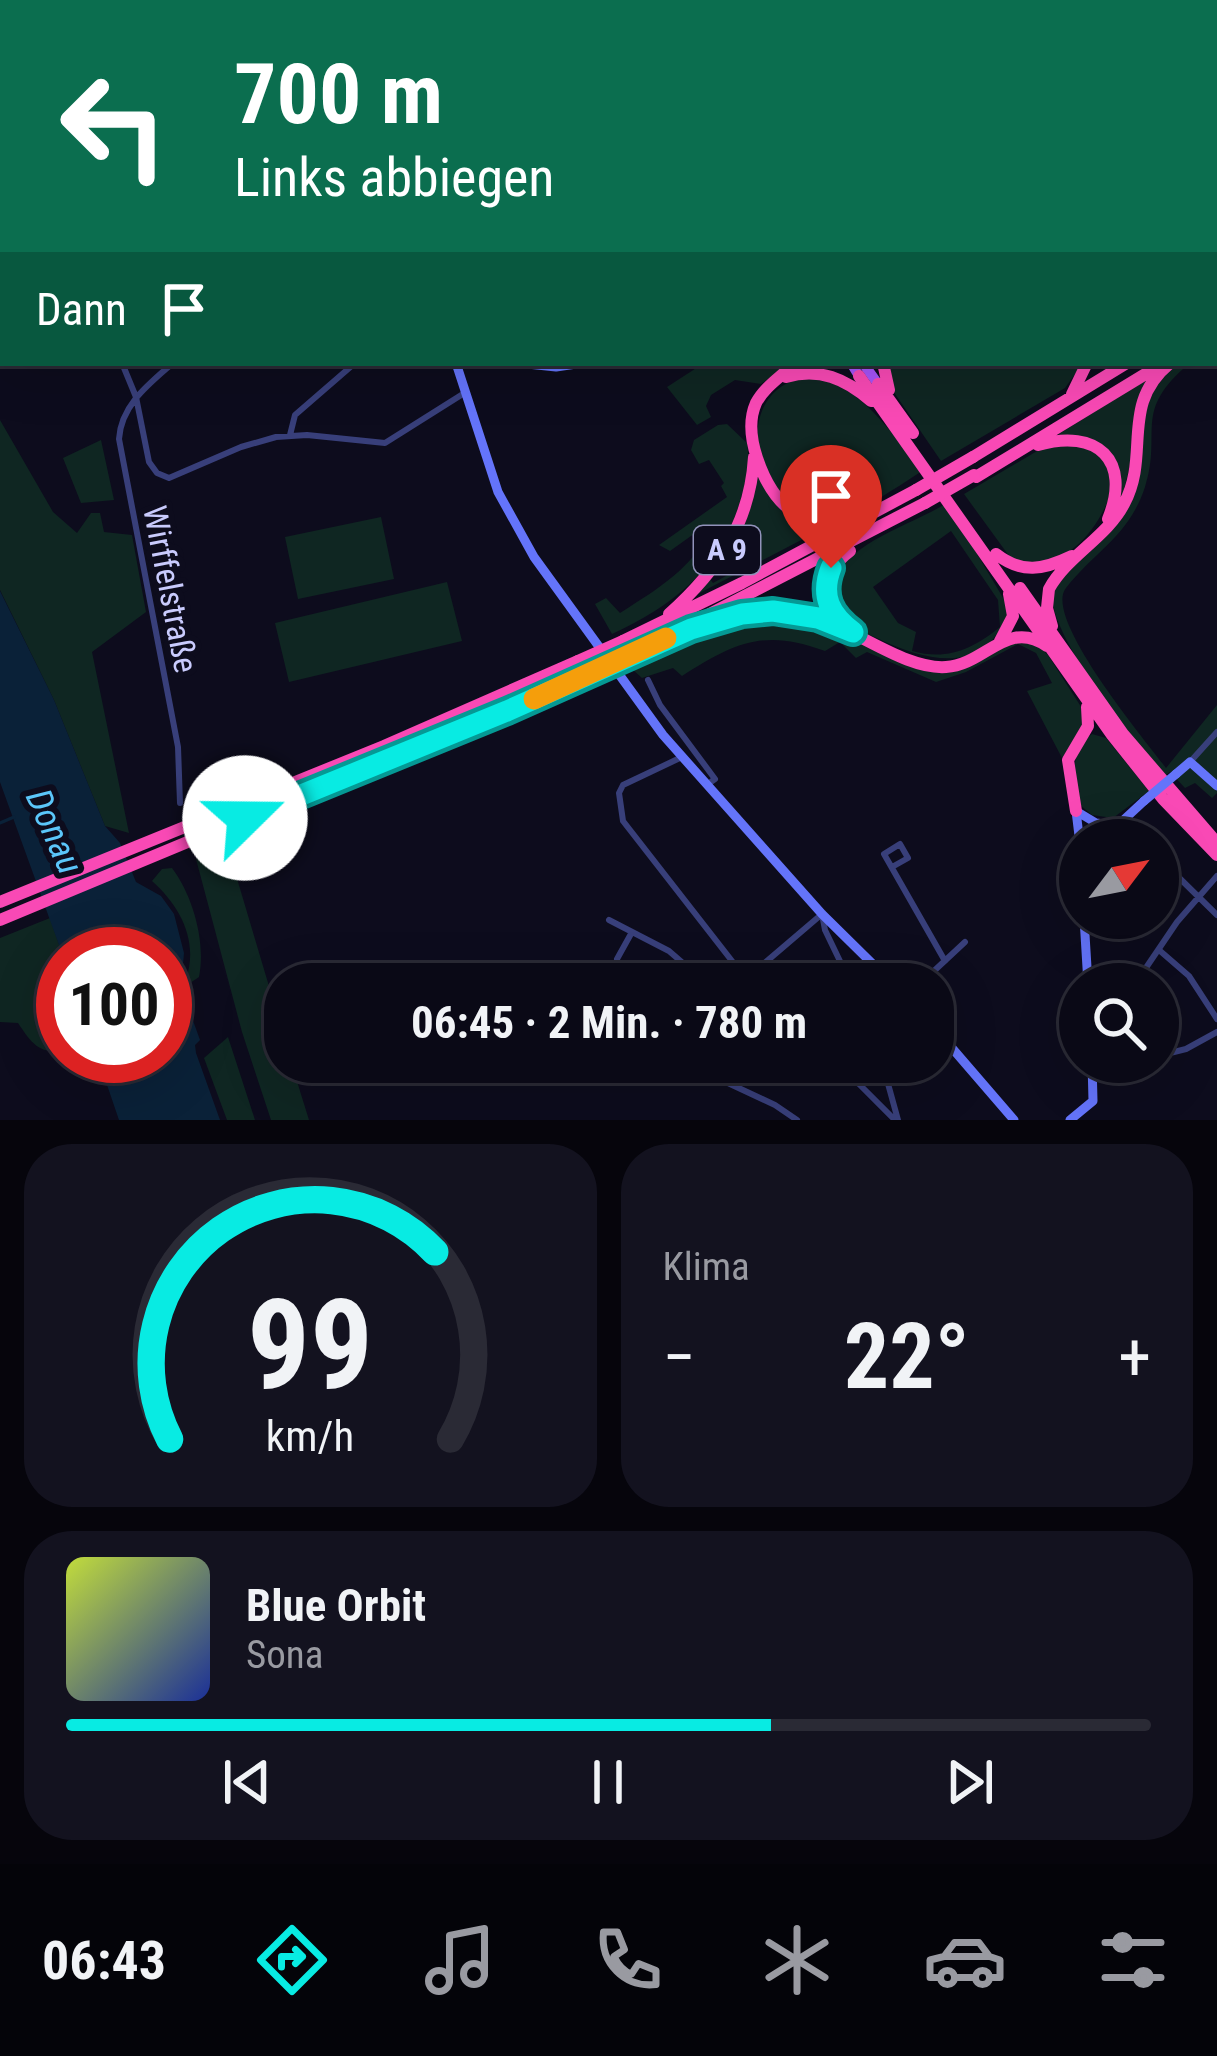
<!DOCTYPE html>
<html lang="de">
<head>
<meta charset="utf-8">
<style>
	body { margin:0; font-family:"Roboto Condensed",sans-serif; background:#13121f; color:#f1f3f6; height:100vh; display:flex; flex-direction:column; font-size:45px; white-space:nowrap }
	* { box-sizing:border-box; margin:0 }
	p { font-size:39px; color:#999aa1 }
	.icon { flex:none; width:66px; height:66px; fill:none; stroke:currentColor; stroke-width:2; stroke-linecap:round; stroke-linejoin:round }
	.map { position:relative; height:1120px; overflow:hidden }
	.side { display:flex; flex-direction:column; gap:24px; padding:24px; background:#06050c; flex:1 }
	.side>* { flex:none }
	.banner { position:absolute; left:0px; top:0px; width:1218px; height:366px; box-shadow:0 12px 48px #0002,0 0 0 3px #2a2a35; background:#0b6e4f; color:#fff; overflow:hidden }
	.needle { width:78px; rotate:58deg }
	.fabs { position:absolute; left:1059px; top:819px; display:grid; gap:24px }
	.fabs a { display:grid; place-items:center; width:120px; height:120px; border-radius:50%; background:#0a0916; box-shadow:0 12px 48px #0002,0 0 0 3px #2a2a35; font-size:60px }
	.speed { position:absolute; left:36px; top:927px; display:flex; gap:24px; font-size:60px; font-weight:700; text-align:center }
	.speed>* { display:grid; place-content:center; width:156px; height:156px; border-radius:50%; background:#0a0916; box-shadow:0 12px 48px #0002,0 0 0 3px #2a2a35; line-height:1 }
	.speed .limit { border:18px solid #d22; background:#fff; color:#111 }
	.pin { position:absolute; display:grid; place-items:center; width:102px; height:102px; color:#fff; margin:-123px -51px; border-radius:50% 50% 50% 0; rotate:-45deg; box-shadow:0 0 12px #0007 }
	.pin .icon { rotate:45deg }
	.me { position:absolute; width:132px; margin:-66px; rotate:68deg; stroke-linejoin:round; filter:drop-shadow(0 0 9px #0008) }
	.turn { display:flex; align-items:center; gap:42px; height:252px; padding:0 36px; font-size:54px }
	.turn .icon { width:156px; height:156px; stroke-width:2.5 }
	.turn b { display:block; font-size:84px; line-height:102px }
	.then { display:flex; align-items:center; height:114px; padding:0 36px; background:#0003; gap:24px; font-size:45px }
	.big { font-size:90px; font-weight:700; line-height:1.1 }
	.side .card { flex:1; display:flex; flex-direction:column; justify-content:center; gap:18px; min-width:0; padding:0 42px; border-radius:48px; background:#13121f }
	.side .dial { align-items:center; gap:0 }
	.dial svg { height:312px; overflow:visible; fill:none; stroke:#2a2a35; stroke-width:7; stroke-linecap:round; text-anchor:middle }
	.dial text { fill:#f1f3f6; stroke:none }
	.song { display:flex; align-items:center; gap:36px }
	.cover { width:144px; height:144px; border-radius:18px; background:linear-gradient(135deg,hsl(70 70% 55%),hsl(230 70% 35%)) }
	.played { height:12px; border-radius:6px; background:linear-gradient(90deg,#08ebe3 65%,#2a2a35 65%) }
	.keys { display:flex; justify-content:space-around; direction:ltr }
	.heat { display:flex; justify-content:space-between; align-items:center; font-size:66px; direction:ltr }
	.side .tiles { flex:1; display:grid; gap:24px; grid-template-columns:1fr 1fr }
	.card:last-child { grid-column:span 2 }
	.trip { position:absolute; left:264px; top:963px; width:690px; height:120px; border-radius:48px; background:#0a0916; box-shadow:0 12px 48px #0002,0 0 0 3px #2a2a35; font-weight:700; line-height:120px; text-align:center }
	.dock { display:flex; height:192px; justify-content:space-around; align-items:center; background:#040409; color:#999aa1 }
	.dock .icon { width:84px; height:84px }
	.dock .on { color:#08ebe3 }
	.dock b { font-size:54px; color:#f1f3f6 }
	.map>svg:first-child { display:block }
	.green { fill:#0f2622; fill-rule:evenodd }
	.water { fill:#0a2138 }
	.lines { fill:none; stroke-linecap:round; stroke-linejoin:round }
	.stream { stroke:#0a2138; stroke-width:3 }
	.street { stroke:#383f7a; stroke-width:6 }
	.secondary { stroke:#6474fa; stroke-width:9 }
	.primary { stroke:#a554f9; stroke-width:10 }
	.highway { stroke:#f949b5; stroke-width:12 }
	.secondary-bridge { stroke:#6474fa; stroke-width:9 }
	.highway-bridge { stroke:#f949b5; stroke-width:12 }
	.route-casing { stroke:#059994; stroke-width:30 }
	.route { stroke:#08ebe3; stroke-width:21 }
	.slow { stroke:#f59e0b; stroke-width:21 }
	.labels { text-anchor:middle; stroke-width:12; stroke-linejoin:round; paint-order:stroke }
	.shield { fill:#0d0c1d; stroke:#9192ba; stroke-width:3 }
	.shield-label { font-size:30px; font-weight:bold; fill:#c9cbfd }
	.street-label { font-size:33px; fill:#c9cbfd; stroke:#0d0c1d }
	.water-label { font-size:36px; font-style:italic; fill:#5bc6fa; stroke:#0d0c1d }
</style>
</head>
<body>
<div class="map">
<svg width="1217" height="1120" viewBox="0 0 1217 1120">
	<rect width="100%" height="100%" fill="#0d0c1d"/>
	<path class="green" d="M704,363H790L761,384L735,380L711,395L706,406L711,417L697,425L667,387Z
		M1083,363L1065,388L941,461L891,388L887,364Z
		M1175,363H1190C1131,412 1163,431 1145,487C1129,536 1095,551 1066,588C1042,617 1145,740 1166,768L1217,705V793L1212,798L1195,783L1185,788L1170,772L1162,778C1136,742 1041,628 1053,587L1117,520L1146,396Z
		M809,376C864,386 888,432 924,470C896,487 866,511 833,516C763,528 717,392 809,376Z
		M1147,379L1131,478L1113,516L1114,461L1059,434Z
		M0,420L53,512L77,533L91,513H100L104,532L132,535L146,612L92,652L129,833L105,826L54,700L0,590Z
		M727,424L747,443C750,464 747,478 741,498C722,567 675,605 612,634L595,604L606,598L620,613C659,588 692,569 713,526H705L670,551L659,545L727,497L721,486L724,483L709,460L699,464L691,450L694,440L718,425Z
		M101,440L114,500L81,503L63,458Z
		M1079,442L1103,457L1114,486C1097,533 1067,572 1012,560L964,494L1044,447Z
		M757,468C777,512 784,514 830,525L690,598L710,579L713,583L761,557L742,520Z
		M947,503L1009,608C989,676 929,663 879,639C866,633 848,627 840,615C835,608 832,598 829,589C845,542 908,527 947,503ZM951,531L998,600L1000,627C973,649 947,661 912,651L916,632L898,623L873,587Z
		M381,517L394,579L298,599L285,537Z
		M447,582L462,641L289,682L275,623Z
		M753,615L805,618L936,671L1016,639L1041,648L1048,655L1085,713V725L1062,758L1027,691L1052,683L1036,653L1018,644L966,672L936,682L867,652L856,658L840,642L825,651C764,628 734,643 682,676L673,668L642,678L632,669V664L713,626Z
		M1092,734L1106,738L1149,791L1113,818L1092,815L1080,805C1075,777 1067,754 1092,734Z
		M201,857L233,865L285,1040V1062H291L309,1120H271L242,1032L196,859Z
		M172,868C193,896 206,942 199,977L190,983L186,979C199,941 180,906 152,881L162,869Z
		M50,918L63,956V1051C38,1054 31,1042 18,1023L0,1022V938Z
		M228,1037L255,1120H227L204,1058Z"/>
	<path class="water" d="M0,591L54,700L105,826L120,843L136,882L161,896L174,914L184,953L182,976L177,988L181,1013L191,1015L200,1040L195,1045L196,1053L220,1120H119L105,1079H94L88,1056H165V954L63,956L0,782Z"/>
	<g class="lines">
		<path class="stream" d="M0,823L14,817"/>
		<path class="street" d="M247,0L248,3
			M320,0L322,3
			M369,0L371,3
			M534,0L536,3
			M587,0L589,3
			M711,0L714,3
			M1064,0L1066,3
			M15,3L18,0
			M146,3L150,0
			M567,3L572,0
			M781,3L784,0
			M0,17L3,14
			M0,41L3,44
			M0,112L3,109
			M0,168L3,165
			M0,188L3,192
			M1215,199L1217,197
			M122,363L136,397L149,462L157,473L169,478L241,447L276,437L307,435L385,443L466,392
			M173,363C149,384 121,405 119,439L178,747L180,803
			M290,435L295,415L355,363
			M648,680L660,705L715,779L708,784
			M682,757L623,785L619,793L623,821L746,979
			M1190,762L1217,732
			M1136,835L1141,840
			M1158,857L1217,915
			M892,867L908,858L900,844L884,854L945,961
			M609,920L669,951L707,984
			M1159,950L1189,976L1217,1019
			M617,959L632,932
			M740,984L822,914L825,930L851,984
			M920,984L965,942
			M1135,984L1177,922L1217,876
			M1158,1056L1186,1049L1217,1032
			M683,1062L775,1105L797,1120
			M827,1062L859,1084L895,1120
			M882,1062L898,1120
			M1093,1070L1130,1062"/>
		<path class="secondary" d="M91,0L93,3
			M456,363L498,492L534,557L663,735L822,914L893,984
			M518,363L556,367L583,363
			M1176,774L1190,762L1217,786
			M1076,811L1096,823L1114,825
			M1076,811L1080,844
			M1102,840L1144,801
			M1084,918L1088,984
			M933,1026L1014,1120
			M1070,1120L1093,1101L1092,1062"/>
		<path class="primary" d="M611,0L613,3
			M1137,0L1138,3
			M1149,0L1151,3
			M851,363L859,376
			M863,363L878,384"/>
		<path class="highway" d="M1215,305L1217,304
			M1215,326L1217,324
			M795,363C782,376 764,387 756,403C748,421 751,440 757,458C773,506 802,532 855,518
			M883,363L889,390
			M859,376L1112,735L1163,799L1217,855
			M786,377C819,367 846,379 871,401
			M878,384L913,433
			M1072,394L1087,363
			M1038,445C1097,428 1132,460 1108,519
			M973,457L1127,363
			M976,477L1157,367
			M996,554C1022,574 1043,570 1072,556
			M1020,588L1123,734L1217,843
			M669,614C717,571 750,524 754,457
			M1052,626L1047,608L1049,589C1067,556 1107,537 1124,504C1151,454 1119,405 1170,363
			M847,627C818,602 821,573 850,551
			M691,629C738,625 752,604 808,616C852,625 903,670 946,667C985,665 1007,618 1047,646
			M623,641L742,583L916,490
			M1000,641L1013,616L1009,594
			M628,656L925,503
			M1076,811L1068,760L1088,726L1087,707
			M0,902L384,746L578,661
			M0,920L586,676"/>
		<path class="secondary-bridge" d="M1144,801L1176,774"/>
		<path class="highway-bridge" d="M916,490L973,457
			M925,503L974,475
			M578,661L623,641
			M586,676L628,656"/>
	</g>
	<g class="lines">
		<defs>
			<path id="route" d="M245,818L507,711L691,629L742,614L773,611L818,618L853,632C830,615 820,596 831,568"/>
		</defs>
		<use href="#route" class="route-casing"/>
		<use href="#route" class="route"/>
		<path class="slow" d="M534,699L666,638"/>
	</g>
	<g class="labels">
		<rect class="shield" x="694" y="526" width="66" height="48" rx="9"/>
		<g class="shield-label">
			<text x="727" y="560">A 9</text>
		</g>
		<g class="street-label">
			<text transform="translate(171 589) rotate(79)" y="12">Wirffelstraße</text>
		</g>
		<g class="water-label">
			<text transform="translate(55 831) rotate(66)" y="13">Donau</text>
		</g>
	</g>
</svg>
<div class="fabs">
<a><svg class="needle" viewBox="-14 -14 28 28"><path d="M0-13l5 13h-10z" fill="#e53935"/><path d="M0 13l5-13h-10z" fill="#999aa1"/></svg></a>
<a><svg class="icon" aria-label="search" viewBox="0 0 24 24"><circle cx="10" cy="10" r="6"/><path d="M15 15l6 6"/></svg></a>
</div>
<div class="speed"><div class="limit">100</div></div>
<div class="pin" style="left:831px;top:568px;background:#d93025"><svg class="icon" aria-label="arrive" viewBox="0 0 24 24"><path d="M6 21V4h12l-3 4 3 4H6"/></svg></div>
<svg class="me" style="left:245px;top:818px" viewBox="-20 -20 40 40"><circle r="19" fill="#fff"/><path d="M0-13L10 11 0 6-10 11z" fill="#08ebe3"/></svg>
<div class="trip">06:45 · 2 Min. · 780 m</div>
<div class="banner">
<div class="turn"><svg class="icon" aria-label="left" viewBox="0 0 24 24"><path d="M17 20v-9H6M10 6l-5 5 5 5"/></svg><div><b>700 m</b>Links abbiegen</div></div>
<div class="then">Dann<svg class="icon" aria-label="arrive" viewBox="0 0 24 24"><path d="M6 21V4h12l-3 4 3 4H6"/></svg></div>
</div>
</div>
<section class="side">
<div class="tiles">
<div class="card dial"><svg viewBox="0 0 100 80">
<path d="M14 69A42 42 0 1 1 86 69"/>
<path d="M14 69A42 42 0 0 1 82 21" stroke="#08ebe3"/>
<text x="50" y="56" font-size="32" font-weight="700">99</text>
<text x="50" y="72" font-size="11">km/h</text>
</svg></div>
<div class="card"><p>Klima</p>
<div class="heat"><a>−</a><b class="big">22°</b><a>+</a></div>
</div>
<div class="card">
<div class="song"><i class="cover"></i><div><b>Blue Orbit</b><p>Sona</p></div></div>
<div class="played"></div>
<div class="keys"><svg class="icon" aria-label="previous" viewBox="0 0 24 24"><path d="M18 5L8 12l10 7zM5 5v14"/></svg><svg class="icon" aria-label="pause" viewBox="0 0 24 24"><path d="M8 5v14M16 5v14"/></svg><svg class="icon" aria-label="next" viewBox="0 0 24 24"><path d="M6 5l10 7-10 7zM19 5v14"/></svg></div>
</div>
</div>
</section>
<nav class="dock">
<b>06:43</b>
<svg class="icon on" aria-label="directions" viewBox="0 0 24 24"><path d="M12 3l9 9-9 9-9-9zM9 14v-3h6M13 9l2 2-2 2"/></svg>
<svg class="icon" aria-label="music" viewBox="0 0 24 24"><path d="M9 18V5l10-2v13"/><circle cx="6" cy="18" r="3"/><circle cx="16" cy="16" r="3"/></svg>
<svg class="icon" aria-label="phone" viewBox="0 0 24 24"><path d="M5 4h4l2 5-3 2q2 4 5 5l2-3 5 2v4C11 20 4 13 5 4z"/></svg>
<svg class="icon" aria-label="climate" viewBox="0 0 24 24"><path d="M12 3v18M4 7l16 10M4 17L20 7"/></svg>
<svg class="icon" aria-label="car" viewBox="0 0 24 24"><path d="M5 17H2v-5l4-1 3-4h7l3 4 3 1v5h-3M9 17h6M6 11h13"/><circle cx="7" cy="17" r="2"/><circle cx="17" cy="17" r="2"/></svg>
<svg class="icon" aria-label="filters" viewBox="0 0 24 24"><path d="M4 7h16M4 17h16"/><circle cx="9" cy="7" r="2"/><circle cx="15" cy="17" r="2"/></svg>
</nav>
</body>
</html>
